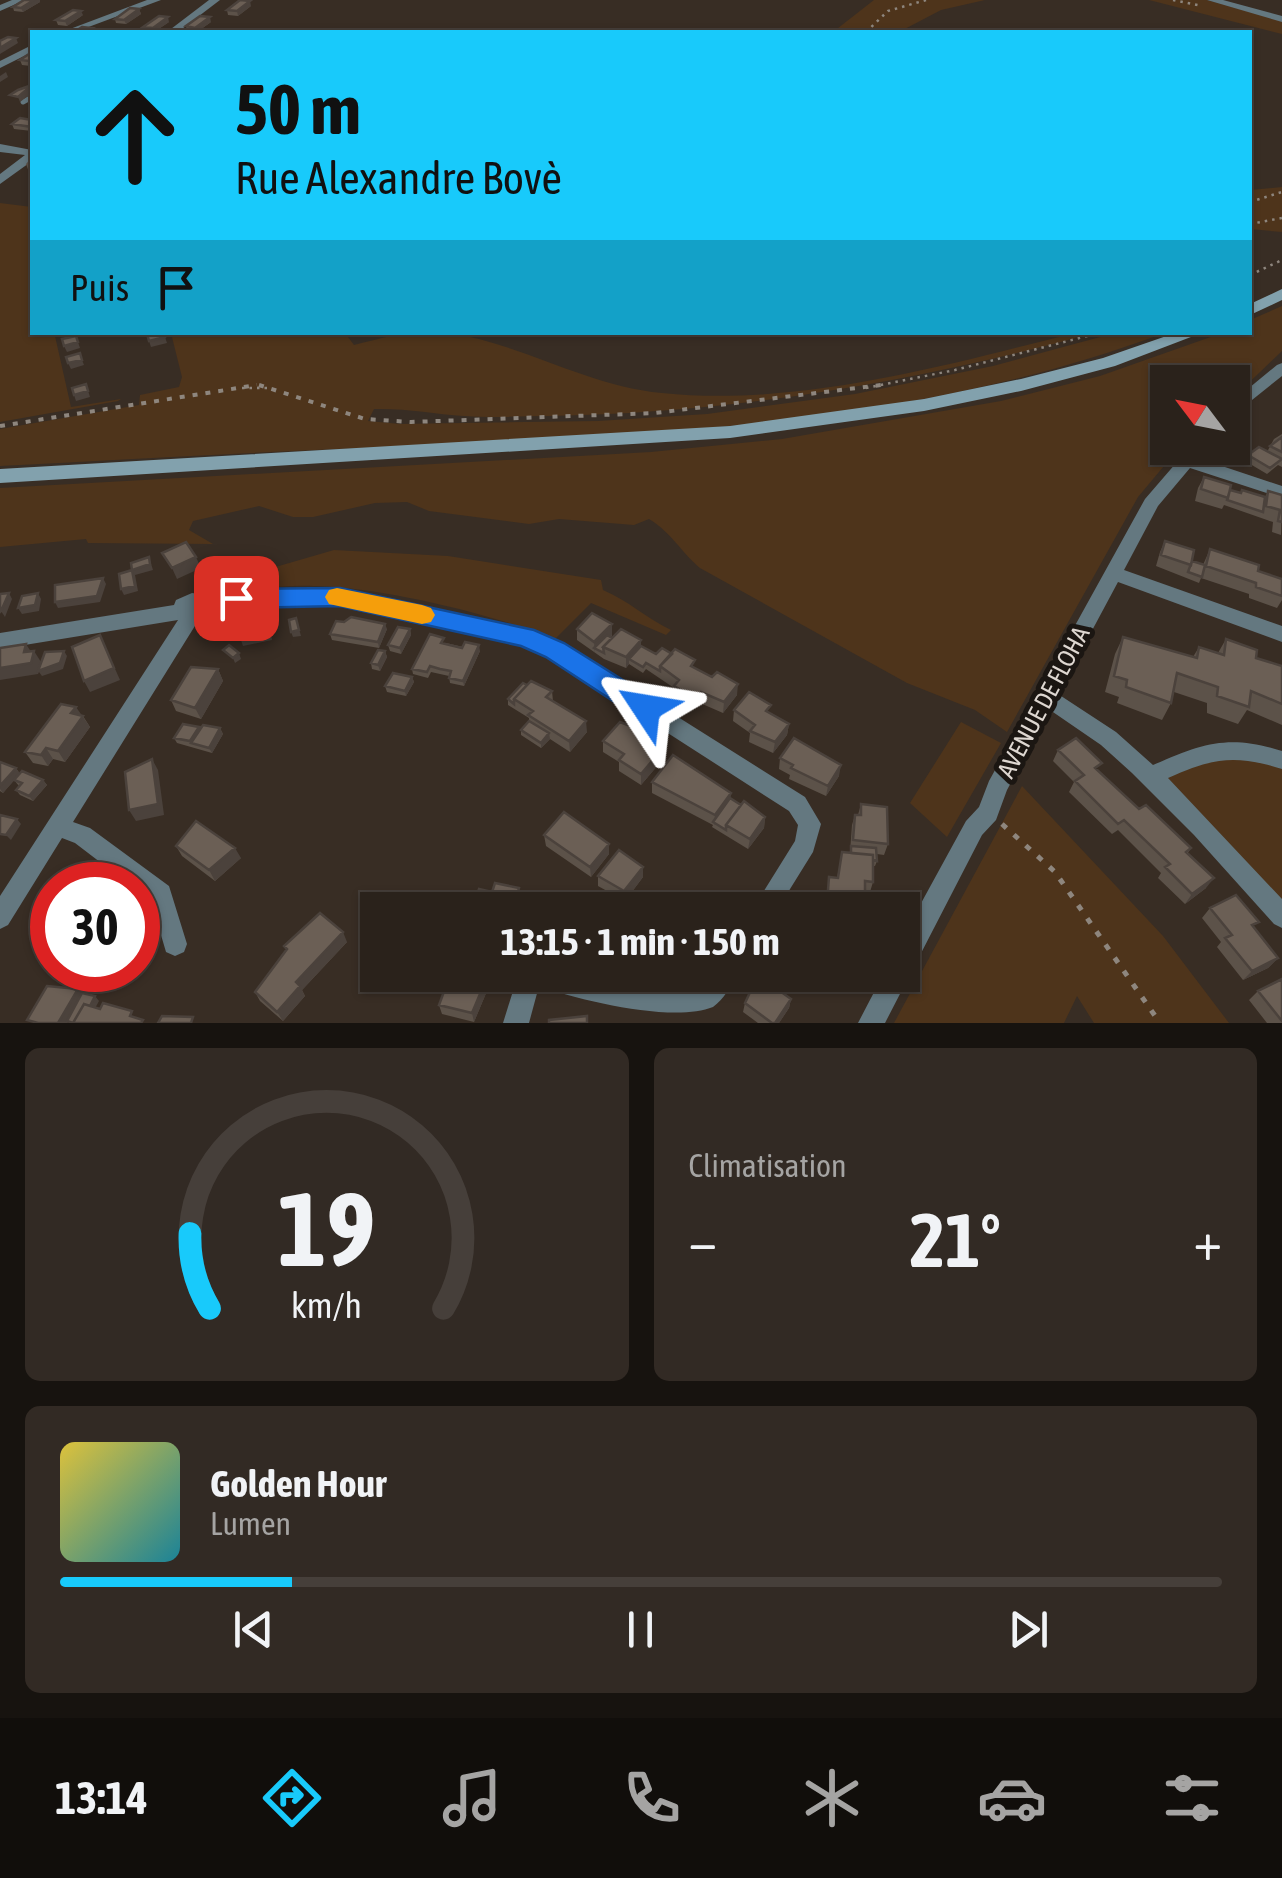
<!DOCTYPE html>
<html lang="fr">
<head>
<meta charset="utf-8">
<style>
	body { margin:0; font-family:"Asap Condensed",sans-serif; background:#322a24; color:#f1f3f6; height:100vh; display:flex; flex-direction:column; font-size:38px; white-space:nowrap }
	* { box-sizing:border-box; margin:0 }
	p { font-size:32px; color:#a5a4a3 }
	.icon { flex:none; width:55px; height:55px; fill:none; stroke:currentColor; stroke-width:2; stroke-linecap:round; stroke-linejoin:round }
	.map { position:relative; height:1023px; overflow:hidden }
	.sheet { display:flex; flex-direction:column; gap:25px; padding:25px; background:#17130f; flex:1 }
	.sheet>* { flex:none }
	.top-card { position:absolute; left:30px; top:30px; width:1222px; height:305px; border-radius:0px; box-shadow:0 2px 8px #0004,0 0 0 2px #463f3a; background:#18cafb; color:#111; overflow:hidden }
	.needle { width:65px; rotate:302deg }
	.fabs { position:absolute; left:1150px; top:365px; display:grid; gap:20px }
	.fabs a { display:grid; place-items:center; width:100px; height:100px; border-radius:0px; background:#2a221b; box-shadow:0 2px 8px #0004,0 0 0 2px #463f3a; font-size:50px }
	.speed { position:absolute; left:30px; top:862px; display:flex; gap:20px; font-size:50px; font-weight:700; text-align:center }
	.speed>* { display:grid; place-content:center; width:130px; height:130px; border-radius:50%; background:#2a221b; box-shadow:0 2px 8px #0004,0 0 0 2px #463f3a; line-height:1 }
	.speed .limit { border:15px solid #d22; background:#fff; color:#111 }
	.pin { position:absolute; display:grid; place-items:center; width:85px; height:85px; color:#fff; margin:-42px; border-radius:20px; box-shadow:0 5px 15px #0006 }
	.me { position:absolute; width:110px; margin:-55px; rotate:303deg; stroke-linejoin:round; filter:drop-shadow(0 0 8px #0008) }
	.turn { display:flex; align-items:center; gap:35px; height:210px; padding:0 40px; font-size:45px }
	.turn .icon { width:130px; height:130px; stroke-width:2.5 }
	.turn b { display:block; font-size:70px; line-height:85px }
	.then { display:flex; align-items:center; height:95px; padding:0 40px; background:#0003; gap:20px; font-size:38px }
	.big { font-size:75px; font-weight:700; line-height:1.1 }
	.sheet .tile { flex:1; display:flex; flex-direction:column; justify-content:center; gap:15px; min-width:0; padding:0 35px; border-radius:15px; background:#322a24 }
	.sheet .dial { align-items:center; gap:0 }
	.dial svg { height:260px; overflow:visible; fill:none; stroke:#463f3a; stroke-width:7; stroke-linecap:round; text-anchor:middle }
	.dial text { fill:#f1f3f6; stroke:none }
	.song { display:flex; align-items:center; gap:30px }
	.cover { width:120px; height:120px; border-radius:15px; background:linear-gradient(135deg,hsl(50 70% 55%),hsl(190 70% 35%)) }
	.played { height:10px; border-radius:5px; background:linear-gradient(90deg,#18cafb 20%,#463f3a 20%) }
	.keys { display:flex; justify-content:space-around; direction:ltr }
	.heat { display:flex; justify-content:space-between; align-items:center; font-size:55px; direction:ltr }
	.sheet .tiles { flex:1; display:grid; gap:25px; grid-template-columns:1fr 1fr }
	.tile:last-child { grid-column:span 2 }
	.trip { position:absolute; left:360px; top:892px; width:560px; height:100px; border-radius:0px; background:#2a221b; box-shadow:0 2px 8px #0004,0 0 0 2px #463f3a; font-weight:700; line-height:100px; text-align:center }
	.tab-bar { display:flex; height:160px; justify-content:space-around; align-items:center; background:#110e0b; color:#a5a4a3 }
	.tab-bar .icon { width:70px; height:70px }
	.tab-bar .active { color:#18cafb }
	.tab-bar b { font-size:45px; color:#f1f3f6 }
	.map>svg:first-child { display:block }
	.green { fill:#4e341b }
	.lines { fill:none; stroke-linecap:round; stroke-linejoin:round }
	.path-far2 { stroke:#8e867e; stroke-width:2.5; stroke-dasharray:2.5 5; stroke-linecap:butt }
	.path-far1 { stroke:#8e867e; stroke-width:4; stroke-dasharray:5 8; stroke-linecap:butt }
	.path { stroke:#8e867e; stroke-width:5; stroke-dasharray:6 10; stroke-linecap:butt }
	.lane { stroke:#647880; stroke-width:5 }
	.street { fill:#647880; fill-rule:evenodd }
	.secondary { fill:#82a1ad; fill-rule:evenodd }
	.wall { fill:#5c5249 }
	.shaded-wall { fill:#4b423c }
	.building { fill:#6b5f55; stroke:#4b423c; stroke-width:2.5 }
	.route { fill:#1a73e8; stroke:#114b97; stroke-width:2.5 }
	.slow { fill:#f59e0b }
	.labels { text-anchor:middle; stroke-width:10; stroke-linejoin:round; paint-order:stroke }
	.street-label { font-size:25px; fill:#ded7d1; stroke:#1b1612 }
</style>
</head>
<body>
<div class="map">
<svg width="1282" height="1023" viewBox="0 0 1282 1023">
	<rect width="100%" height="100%" fill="#382d24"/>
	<path class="green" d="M874,0H985L941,10L899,32H833Z
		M1149,0H1207L1282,21V34Z
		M1282,187V232L1250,229V190Z
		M0,203L32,207V332L66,333L55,336L71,407L121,399L118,401L0,422Z
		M1282,306V351L1233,398L1232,382H1168V448H1179L1138,497L1007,732L975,710L907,683L700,568C681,552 671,532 649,519L634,525L559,519L529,524L429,511L407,502L375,503L313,517H293L259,506L193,521L189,530L213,544L88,543L86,539L0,547V488L651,452L782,439L1001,401L1100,376L1222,333L1250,332V320Z
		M171,333H345L354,345C386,337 418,328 451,333C524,345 588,386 662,393C797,407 945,366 1074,333H1094C916,382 734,413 548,416C520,416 492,418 464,416C434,414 405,408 374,409L368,421L400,424L598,421L707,414L855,394L993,366L1115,333H1164C925,423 661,435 409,446C273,451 136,459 0,466V429L139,405L140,395L179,387L182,377Z
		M334,550L448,556L601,580L603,590C629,601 646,618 671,630L666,635L591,603L555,639C492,614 381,587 314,586C291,585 267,588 244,589V581L272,568Z
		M961,722L1001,743L947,837L910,803Z
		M1213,749L1282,760V916L1148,777Z
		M1022,786L1163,936L1229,1023H1094L1077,996L1064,1023H894Z"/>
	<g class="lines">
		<path class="path-far2" d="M1173,0L1202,6
			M866,32L888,11L926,0
			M1250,202L1282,192
			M1250,224L1282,218
			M1250,275L1282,260
			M242,388H270
			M866,388L955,370L1103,332"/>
		<path class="path-far1" d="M259,385L365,419L411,422L655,413L881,385
			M0,426L257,385"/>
		<path class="path" d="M1002,824L1055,872L1160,1023"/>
		<path class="lane" d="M23,102L32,97"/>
		<path class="street" d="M12,0H25L0,11V5Z
			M147,0H161L75,32H62Z
			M209,0H220L178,32H167Z
			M1207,0H1223L1282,16V22Z
			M32,45V52L0,68V61Z
			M0,144L32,150V161L0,184V174L25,155L0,152Z
			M1282,363V376L1232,416V402L1277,365Z
			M1189,448H1206L1198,458L1282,486V498L1190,468L1158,506L1124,570L1282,626V642L1118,582L1058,694L1116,732L1153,765C1203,743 1229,734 1282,751V769C1234,754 1213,758 1168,778L1282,899V928L1274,924L1194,835L1132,773L1101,745L1050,710L1007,790L996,820L982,835L885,1023H858L883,975H902V938L966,821L979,807L989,781L1145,499Z
			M281,588C378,594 471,611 562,644L805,797L821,824L813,852L777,910H752L795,841L798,825L789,811L548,656L517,644L431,621L330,605L281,602L238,604L212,608L210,614L198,621L73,822L90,828L169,886L187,944L184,952L175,956L166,952L151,901L138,890V885H130L75,843L62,838L8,925L0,929V896L178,620L0,649V633L174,605L176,600L192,593L206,595L238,589Z
			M518,975C539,975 561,973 582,975C622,978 678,1016 708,975H735C731,987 724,999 713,1007C674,1023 582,1001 539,986L529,1023H503Z"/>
		<path class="secondary" d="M1282,289V300L1250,315V304Z
			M1178,332H1204L1115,366L1021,391L924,411L730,438L0,483V469L730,426L924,399L1021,379L1103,358Z"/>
	</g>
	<path class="wall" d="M24,0H40V2L23,12L14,11L13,7Z
		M251,6L238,16L228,15L227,10Z
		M139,9L141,14L126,24L116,23L115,19Z
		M83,15L67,26L58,25L56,20Z
		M169,22L154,32H145L143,27Z
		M211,22L197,32L187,31L186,26Z
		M32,52L31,66L22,65L20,60Z
		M32,120V131L14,129L12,124Z
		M32,157V175H30L26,164Z
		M1282,434V467L1278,465L1267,474L1245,461L1248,455L1267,452L1274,439Z
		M1204,477L1230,490L1241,493L1265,497L1268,491L1282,495L1281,535L1272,532L1273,522L1224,505L1222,509L1195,501L1198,488Z
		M1165,541L1192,561L1203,565L1210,549L1258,571L1282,579V600L1277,608L1249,598V594L1201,578L1199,583L1156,566L1160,552Z
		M612,624V635L611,637L641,646L656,654L695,668L737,695L723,713L700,703L697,707L685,703L674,697V688L646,669L643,673L629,664L626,668L604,659L577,640V629Z
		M387,629L379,648L332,640L330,634Z
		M410,629L411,635L401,654L390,651L388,645Z
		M1123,637L1193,657L1199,647L1218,653L1226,639L1256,658L1282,666V725L1247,710L1238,724L1207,713V703L1174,692L1171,703L1162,720L1117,703L1119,697L1105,692L1115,654Z
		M446,643L480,651L464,686L450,683L449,676L431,672L428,678L413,674L412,669Z
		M385,651L387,657L380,671L372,669L371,663Z
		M218,669L223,681L201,719L176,711L171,700Z
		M412,677L414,682L406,696L387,692L385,686Z
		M527,685L552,691L553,701L587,732L570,752L550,739L541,748L521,735V730L529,721V718L508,705V699Z
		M734,710L770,713L789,724L787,735L773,753L749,742L750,733L733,721Z
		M81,715L83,716L90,727L65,762L53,759L48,766L33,763L25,752Z
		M220,728L223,734L212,753L177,743L174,738L200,730Z
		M603,741H642L658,754V765L641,785L619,771V762L603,752Z
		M1058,750L1098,770L1139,809L1191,848L1188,853L1206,888L1185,904L1158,878L1161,873L1118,830L1112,834L1069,792L1074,782L1053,761Z
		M780,758L839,776L826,796L789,779L790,775L779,769Z
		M0,762L16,768L20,774L43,780L47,785L33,801L20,795L16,790L19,786L14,780L3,793L0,791Z
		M652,782L731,793L730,798L765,817L764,828L748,849L712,827L713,825L652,793Z
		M861,804L888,844L884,855L877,854V861L875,866H873V882L870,892H865V910H830V901L826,900L829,877L837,878L842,852H850L852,825L855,815H858Z
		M544,835L609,844V854L591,877L546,846Z
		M176,846L241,858L215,881L182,856Z
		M598,876L643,877L625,901L598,886Z
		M1210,908L1253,928L1278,958L1268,968L1243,980L1217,947L1221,942L1202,918Z
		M347,942L302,990L305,996L283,1021L260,1001L255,992L286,950L284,946Z
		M450,975H491L492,979L474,1022L442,1014L439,1005Z
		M668,975H685L680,982Z
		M760,975H809L798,994L788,987L784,994L791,999L789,1008L779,1023H758L743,1012L745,1003Z
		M1282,979V1023H1267L1249,1000L1258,991Z"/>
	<path class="shaded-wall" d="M34,0H40V2L23,12L21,8Z
		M250,1L251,6L238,16L237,11Z
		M139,9L141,14L126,24L124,20Z
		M81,11L83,15L67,26L65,21Z
		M168,17L169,22L154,32L153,28Z
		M210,17L211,22L197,32L195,28Z
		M16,38L18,43L0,54V48Z
		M6,72L8,77L0,82V76Z
		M32,86V93L20,102L18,97Z
		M165,337L167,343L151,347L149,341Z
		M78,342L80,348L67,352L64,346Z
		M82,360L84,365L71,369L68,363Z
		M86,384L90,397L76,401L74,395Z
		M149,557L153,570L135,575L138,591L124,595L121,589L132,570Z
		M196,557L201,568L177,579L172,568Z
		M103,578L106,584L100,602L58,608L55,602Z
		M9,593L12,599L5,617L1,611Z
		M38,593L41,599L39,611L22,614L18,608Z
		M265,610L269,622L272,640L243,646L239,634Z
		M296,618L301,636L293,637L291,632Z
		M385,624L387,629L379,648L378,642Z
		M612,624V635L598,650L594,648L595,654L594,642Z
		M410,629L411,635L401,654L400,648Z
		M100,635L120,680L90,692L84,681Z
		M641,640V651L629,659V664L626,668V657Z
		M26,644L33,655L34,651L41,662L64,651L67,656L63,669L42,676L39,672L38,674L0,680V668L24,652Z
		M479,645L480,651L464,686L463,681Z
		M385,651L387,657L380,671L378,665Z
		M239,653L241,659L235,663L233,658Z
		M218,669L223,681L201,719L195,708Z
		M412,677L414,682L406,696L405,691Z
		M738,684L737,695L723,713L724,702Z
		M76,707L90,727L65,762L58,751L71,713Z
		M586,721L587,732L570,752L569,741Z
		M789,724L787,735L773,753L775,742Z
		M220,728L223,734L212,753L209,748Z
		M549,733L550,739L541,748V743Z
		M46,748L53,759L48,766L41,755Z
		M658,754V765L641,785V774Z
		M152,759L158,770L164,815L136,821L129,810Z
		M841,765L839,776L826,796L828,786Z
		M16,768L20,774L3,793L0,789V786Z
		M43,780L47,785L33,801L29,796Z
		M731,793L730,803L714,825L715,815Z
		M765,817L764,828L748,849L750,839Z
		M17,819L21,824L11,840L6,835Z
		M609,844V854L591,877L590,867Z
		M235,848L241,858L215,881L209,870Z
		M643,867V877L625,901L624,891Z
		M1214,878L1206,888L1185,904L1192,894Z
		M519,888L520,893L514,910H507Z
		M343,932L347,942L302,990L305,996L283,1021L277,1012L296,982Z
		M1278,958L1268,968L1243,980L1252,971Z
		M488,975H491L492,979L474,1022L472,1013Z
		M806,975H809L798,994L800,985Z
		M78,989L86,998L67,1021L68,1023H58Z
		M95,996L99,1001L87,1023H80Z
		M791,999L789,1008L779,1023H775Z"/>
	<path class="building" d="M24,0H34L21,8L13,7Z
		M240,0L250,1L237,11L227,10Z
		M130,8L139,9L124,20L115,19Z
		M73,10L81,11L65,21L56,20Z
		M159,16L168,17L153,28L143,27Z
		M200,16L210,17L195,28L186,26Z
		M82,27L92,28L85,32H74Z
		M8,37L16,38L0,48V41Z
		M32,52V59L29,61L20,60Z
		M32,85L18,97L10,95L18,90Z
		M20,118L32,120V127L12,124Z
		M152,332H164L165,337L149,341L147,334Z
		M76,336L78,342L64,346L62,339Z
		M80,353L82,360L68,363L66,357Z
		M86,384L88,391L74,395L72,388Z
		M1282,437V452L1270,446Z
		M1259,447L1282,459L1270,468L1248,455Z
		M1204,477L1231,485L1228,498L1201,489Z
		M1230,490L1241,493L1242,490L1265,497L1263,512L1227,500Z
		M1268,491L1282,495V522L1278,521L1280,510L1266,506Z
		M1165,541L1194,550L1191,565L1161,555Z
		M186,542L196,557L172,568L162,553Z
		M1210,549L1259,565L1258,571L1282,579V596L1256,587V583L1206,566Z
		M149,557L150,564L132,570L135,586L121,589L119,574L132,570L131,563Z
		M1192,561L1205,565L1202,577L1188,572Z
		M103,578L97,596L55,602V585Z
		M9,593L1,611L0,612V594Z
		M38,593L35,605L18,608L22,596Z
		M265,610L267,629L239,634V615Z
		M592,613L612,624L594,642L577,629Z
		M351,617L385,624L378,642L330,634L336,621L344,622Z
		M296,618L299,630L291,632L289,620Z
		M398,627L410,629L400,648L388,645Z
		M621,629L641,640L626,657L603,647Z
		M430,634L444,638L441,643L462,648L465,642L479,645L463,681L449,678L451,671L440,669L430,666L427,672L412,669Z
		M100,635L114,668L84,681L72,647Z
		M607,635L612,638L603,647L604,653L594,648Z
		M1123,637L1197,658L1199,647L1224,655L1226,639L1257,650L1256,658L1282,666V704L1251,691L1249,707L1217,696L1218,687L1177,673L1171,703L1126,687L1127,680L1114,676Z
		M26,644L24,652L34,651L31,663L0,668V648Z
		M229,645L239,653L233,658L223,650Z
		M641,646L656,654L662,648L672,654L660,666V671L646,663L643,667L629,659Z
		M675,649L695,660L691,666L712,677L717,672L738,684L724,702L701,692L698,696L685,692L674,686L679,680L660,666Z
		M378,650L385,651L378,665L371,663Z
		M64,651L60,663L38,671L45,652Z
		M191,667L218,669L195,708L171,700Z
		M393,673L412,677L405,691L385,686Z
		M531,681L552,691L546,697L586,721L569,741L528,715L533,711L514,699Z
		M523,683L527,685L514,699V704L508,699Z
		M749,692L771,705L766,711L789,724L775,742L750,731L755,725L734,710Z
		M61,704L76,707L71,713L83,716L58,751L46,748L41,755L25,752Z
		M529,721L549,733L541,743L521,730Z
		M620,722L643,731L638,737L658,754L641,774L619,760L624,754L603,741Z
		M183,724L199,727L190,741L174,738Z
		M203,725L220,728L209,748L191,743Z
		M794,738L841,765L828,786L791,768L793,765L780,758Z
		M1076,738L1102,763L1095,768L1139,809L1146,805L1191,848L1186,852L1214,878L1192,894L1165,867L1170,864L1124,820L1118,824L1075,781L1084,775L1058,750Z
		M673,755L731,793L715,815L652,782Z
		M152,759L158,804L129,810L125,772Z
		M0,762L16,768L0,786Z
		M22,771L43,780L29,796L16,790L22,783L14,780Z
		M730,798L741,805L726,825V830L713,822Z
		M744,801L765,817L750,839L726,825Z
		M861,804L887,807L888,844L853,840L855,815H861Z
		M564,812L609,844L590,867L544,835Z
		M0,815L17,819L6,835L0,834Z
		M196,821L235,848L209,870L176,846Z
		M851,846L876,848L877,861L873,860V855L851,853Z
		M619,850L643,867L624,891L598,876Z
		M842,852L873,855V882L865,881V910L832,905V891L828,890L829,877L838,878Z
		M495,883L519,888L515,902L514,897L492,892Z
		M479,889L514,897L507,910H472Z
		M1236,895L1259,922L1252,925L1278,958L1252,971L1225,938L1232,935L1210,908Z
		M636,902L648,910H630Z
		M320,913L343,932L296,982L300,986L277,1012L255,992L287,949L284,946Z
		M450,975H488L472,1013L439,1005Z
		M758,975L791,999L775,1023H772L745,1003Z
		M760,975H778L789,983L783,993L759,976Z
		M786,975H806L800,985Z
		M1282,979V1021L1258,991Z
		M47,986L78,989L58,1023H38L27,1020Z
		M82,993L95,996L90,1006L84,1004L73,1023L67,1021Z
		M103,1003L132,1011L130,1016L143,1020L141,1023H73L84,1004L100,1009Z
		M162,1016L193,1017L191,1023H158Z
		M587,1016V1023H549V1020Z"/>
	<path class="route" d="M340,588L534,630L564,643L655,700L659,708L655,716L646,719L636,716L546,657L521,646L340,606L236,608L227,605L223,598L227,592L236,589Z"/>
	<path class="slow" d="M337,588L422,605L431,608L435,615L431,622L422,624L329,604L325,597L329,590Z"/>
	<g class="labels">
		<g class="street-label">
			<text transform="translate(1043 702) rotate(-62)" y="9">AVENUE DE FLOHA</text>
		</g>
	</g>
</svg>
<div class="fabs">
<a><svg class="needle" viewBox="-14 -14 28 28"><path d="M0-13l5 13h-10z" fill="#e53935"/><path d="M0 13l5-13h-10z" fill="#a5a4a3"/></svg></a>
</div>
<div class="speed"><div class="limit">30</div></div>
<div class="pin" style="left:236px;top:598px;background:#d93025"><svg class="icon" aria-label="arrive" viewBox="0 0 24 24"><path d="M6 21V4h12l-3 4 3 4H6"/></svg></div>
<svg class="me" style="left:646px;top:708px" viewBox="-20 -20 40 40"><path d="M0-17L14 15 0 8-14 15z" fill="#1a73e8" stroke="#fff" stroke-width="4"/></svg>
<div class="trip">13:15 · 1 min · 150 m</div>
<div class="top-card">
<div class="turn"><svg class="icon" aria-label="ahead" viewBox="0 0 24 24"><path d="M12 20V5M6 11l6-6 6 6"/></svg><div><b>50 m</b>Rue Alexandre Bovè</div></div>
<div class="then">Puis<svg class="icon" aria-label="arrive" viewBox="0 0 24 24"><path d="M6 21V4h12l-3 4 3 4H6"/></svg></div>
</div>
</div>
<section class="sheet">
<div class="tiles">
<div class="tile dial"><svg viewBox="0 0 100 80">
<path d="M14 69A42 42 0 1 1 86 69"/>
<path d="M14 69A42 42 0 0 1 8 46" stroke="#18cafb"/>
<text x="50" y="56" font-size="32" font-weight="700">19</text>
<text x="50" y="72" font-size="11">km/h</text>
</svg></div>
<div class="tile"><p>Climatisation</p>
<div class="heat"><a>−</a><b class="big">21°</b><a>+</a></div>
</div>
<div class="tile">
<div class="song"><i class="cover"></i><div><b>Golden Hour</b><p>Lumen</p></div></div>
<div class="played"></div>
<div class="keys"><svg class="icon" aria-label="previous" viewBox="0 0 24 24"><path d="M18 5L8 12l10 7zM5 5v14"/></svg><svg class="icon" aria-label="pause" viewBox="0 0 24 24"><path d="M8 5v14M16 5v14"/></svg><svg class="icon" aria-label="next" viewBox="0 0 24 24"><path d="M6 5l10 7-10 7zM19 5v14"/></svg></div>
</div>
</div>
</section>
<nav class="tab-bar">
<b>13:14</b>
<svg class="icon active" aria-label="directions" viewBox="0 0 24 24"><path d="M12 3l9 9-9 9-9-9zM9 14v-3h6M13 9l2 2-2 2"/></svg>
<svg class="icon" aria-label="music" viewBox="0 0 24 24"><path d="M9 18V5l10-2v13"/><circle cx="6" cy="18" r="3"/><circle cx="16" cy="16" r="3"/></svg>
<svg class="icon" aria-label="phone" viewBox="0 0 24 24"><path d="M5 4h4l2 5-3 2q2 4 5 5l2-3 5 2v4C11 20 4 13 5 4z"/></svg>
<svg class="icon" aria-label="climate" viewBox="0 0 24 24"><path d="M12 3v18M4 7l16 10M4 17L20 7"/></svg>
<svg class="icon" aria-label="car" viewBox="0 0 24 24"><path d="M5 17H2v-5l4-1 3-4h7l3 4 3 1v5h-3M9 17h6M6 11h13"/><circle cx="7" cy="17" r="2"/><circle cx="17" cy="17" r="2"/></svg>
<svg class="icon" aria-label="filters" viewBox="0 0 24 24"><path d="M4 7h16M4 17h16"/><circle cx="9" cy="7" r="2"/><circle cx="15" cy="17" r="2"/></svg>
</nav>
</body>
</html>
